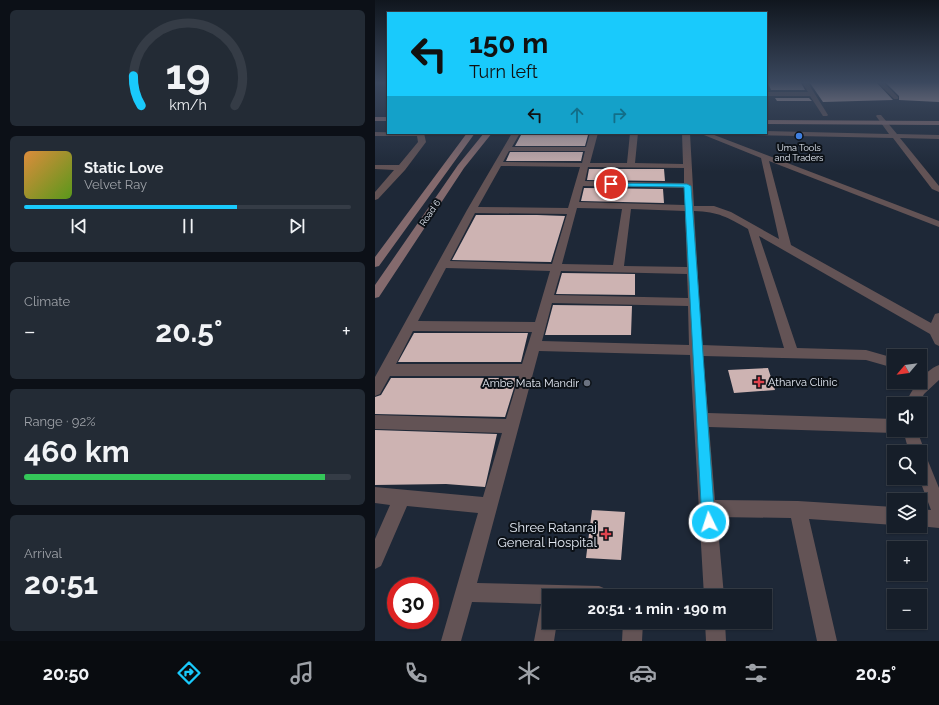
<!DOCTYPE html>
<html lang="en">
<head>
<meta charset="utf-8">
<style>
	body { margin:0; font-family:Raleway,sans-serif; background:#232b35; color:#f1f3f6; height:100vh; display:flex; flex-direction:column; font-size:15px; white-space:nowrap }
	* { box-sizing:border-box; margin:0 }
	p { font-size:13px; color:#9ea2a8 }
	.icon { flex:none; width:22px; height:22px; fill:none; stroke:currentColor; stroke-width:2; stroke-linecap:round; stroke-linejoin:round }
	.map { position:relative; flex:1; overflow:hidden }
	.sheet { display:flex; flex-direction:column; gap:10px; padding:10px; background:#0c1017; width:375px }
	.sheet>* { flex:none }
	.banner { position:absolute; left:12px; top:12px; width:380px; height:122px; border-radius:0px; box-shadow:0 1px 3px #0004,0 0 0 1px #353c46; background:#19cafc; color:#111; overflow:hidden }
	.needle { width:26px; rotate:241deg }
	.tools { position:absolute; left:512px; top:349px; display:grid; gap:8px }
	.tools a { display:grid; place-items:center; width:40px; height:40px; border-radius:0px; background:#161e29; box-shadow:0 1px 3px #0004,0 0 0 1px #353c46; font-size:20px }
	.speed { position:absolute; left:12px; top:577px; display:flex; gap:8px; font-size:20px; font-weight:700; text-align:center }
	.speed>* { display:grid; place-content:center; width:52px; height:52px; border-radius:50%; background:#161e29; box-shadow:0 1px 3px #0004,0 0 0 1px #353c46; line-height:1 }
	.speed .limit { border:6px solid #d22; background:#fff; color:#111 }
	.pin { position:absolute; display:grid; place-items:center; width:34px; height:34px; color:#fff; margin:-17px; border:2px solid #fff; border-radius:50%; box-shadow:0 1px 4px #0007 }
	.me { position:absolute; width:44px; margin:-22px; rotate:356deg; stroke-linejoin:round; filter:drop-shadow(0 0 3px #0008) }
	.turn { display:flex; align-items:center; gap:14px; height:84px; padding:0 16px; font-size:18px }
	.turn .icon { width:52px; height:52px; stroke-width:2.5 }
	.turn b { display:block; font-size:28px; line-height:34px }
	.lanes { display:flex; align-items:center; height:38px; padding:0 16px; background:#0003; justify-content:center; gap:20px; direction:ltr }
	.lanes .off { opacity:.35 }
	.big { font-size:30px; font-weight:700; line-height:1.1 }
	.sheet .card { flex:1; display:flex; flex-direction:column; justify-content:center; gap:6px; min-width:0; padding:0 14px; border-radius:6px; background:#232b35 }
	.sheet .dial { align-items:center; gap:0 }
	.dial svg { height:104px; overflow:visible; fill:none; stroke:#353c46; stroke-width:7; stroke-linecap:round; text-anchor:middle }
	.dial text { fill:#f1f3f6; stroke:none }
	.song { display:flex; align-items:center; gap:12px }
	.cover { width:48px; height:48px; border-radius:6px; background:linear-gradient(135deg,hsl(30 70% 55%),hsl(90 70% 35%)) }
	.played { height:4px; border-radius:2px; background:linear-gradient(90deg,#19cafc 65%,#353c46 65%) }
	.keys { display:flex; justify-content:space-around; direction:ltr }
	.heat { display:flex; justify-content:space-between; align-items:center; font-size:22px; direction:ltr }
	.charge { height:6px; border-radius:3px; background:linear-gradient(90deg,#34c759 92%,#353c46 0) }
	.trip { position:absolute; left:167px; top:589px; width:230px; height:40px; border-radius:0px; background:#161e29; box-shadow:0 1px 3px #0004,0 0 0 1px #353c46; font-weight:700; line-height:40px; text-align:center }
	.menu { display:flex; height:64px; justify-content:space-around; align-items:center; background:#090c10; color:#9ea2a8 }
	.menu .icon { width:28px; height:28px }
	.menu .current { color:#19cafc }
	.menu b { font-size:18px; color:#f1f3f6 }
	main { display:flex; flex:1; min-height:0 }
	.map>svg:first-child { display:block }
	.building { fill:#cdb3b2 }
	.lines { fill:none; stroke-linecap:round; stroke-linejoin:round }
	.street { fill:#635355; fill-rule:evenodd }
	.secondary { fill:#846a6d; fill-rule:evenodd }
	.route { fill:#19cafc; stroke:#1083a4 }
	.shop-dot { fill:#3f7fe0; stroke:#0c1117; stroke-width:1.5 }
	.health-dot { fill:#e0444e; stroke:#0c1117; stroke-width:1.5 }
	.worship-dot { fill:#6b7280; stroke:#0c1117; stroke-width:1.5 }
	.labels { text-anchor:middle; stroke-width:4; stroke-linejoin:round; paint-order:stroke }
	.far-poi-label { font-size:9px; fill:#e4eaf4; stroke:#0c1117 }
	.far-street-label { font-size:9px; fill:#e4eaf4; stroke:#0c1117 }
	.poi-label { font-size:11px; fill:#e4eaf4; stroke:#0c1117; text-anchor:start }
	.near-poi-label { font-size:13px; fill:#e4eaf4; stroke:#0c1117; text-anchor:end }
</style>
</head>
<body>
<main>
<section class="sheet">
<div class="card dial"><svg viewBox="0 0 100 80">
<path d="M14 69A42 42 0 1 1 86 69"/>
<path d="M14 69A42 42 0 0 1 8 46" stroke="#19cafc"/>
<text x="50" y="56" font-size="32" font-weight="700">19</text>
<text x="50" y="72" font-size="11">km/h</text>
</svg></div>
<div class="card">
<div class="song"><i class="cover"></i><div><b>Static Love</b><p>Velvet Ray</p></div></div>
<div class="played"></div>
<div class="keys"><svg class="icon" aria-label="previous" viewBox="0 0 24 24"><path d="M18 5L8 12l10 7zM5 5v14"/></svg><svg class="icon" aria-label="pause" viewBox="0 0 24 24"><path d="M8 5v14M16 5v14"/></svg><svg class="icon" aria-label="next" viewBox="0 0 24 24"><path d="M6 5l10 7-10 7zM19 5v14"/></svg></div>
</div>
<div class="card"><p>Climate</p>
<div class="heat"><a>−</a><b class="big">20.5°</b><a>+</a></div>
</div>
<div class="card"><p>Range · 92%</p><b class="big">460 km</b><div class="charge"></div></div>
<div class="card"><p>Arrival</p><b class="big">20:51</b></div>
</section>
<div class="map">
<svg width="564" height="641" viewBox="0 0 564 641">
	<rect width="100%" height="100%" fill="#1e2837"/>
	<path class="building" d="M393,83H426L430,90H396Z
		M435,83H502L518,100L448,102Z
		M511,83H564V102L524,100V96Z
		M400,98H434L437,101H402Z
		M146,135H213L210,146H140Z
		M135,152H208L206,161H131Z
		M214,169H289L290,181L212,180Z
		M209,188L288,189L289,203L206,201Z
		M101,215H162L190,216L176,262L77,260Z
		M187,273L260,274V295L181,294Z
		M178,305L257,306L256,335H170Z
		M39,333H153L146,362H23Z
		M393,368L400,390L359,393L353,370Z
		M16,378H142L130,417L0,414V397L6,395Z
		M0,430L122,434L110,487L71,484L0,485Z
		M217,510L250,512L246,560L211,558Z"/>
	<g class="lines">
		<path class="street" d="M427,83H433L453,115L452,116H448L435,96H391V92H433Z
			M503,83H509L523,97V99H519Z
			M502,115H506L522,134L564,135V139L525,138L564,186V192L557,189L518,138L377,135L373,133H391V131L514,134L501,116Z
			M0,132L49,133L51,142L30,170L3,199L0,200V192L19,170L0,169V165H24L43,142L42,136H0Z
			M137,133H145L137,147H211L215,133H223L215,163H252L255,133H263L260,163L308,164L307,133H315L319,206H339L356,212L404,239L386,158L324,133H334L564,221V227L394,161L416,245L556,323L560,314L564,313V346L560,344L555,334L384,236L422,348L491,350L519,358V368L491,360L328,356L333,413L519,419V430H525L519,433L334,427L340,500L423,501L519,507V525L434,519L462,641H442L416,518L342,517L349,596H329L315,355L164,351L102,583L224,586L231,589L234,596H174V622H182L179,641H159L166,604L97,602L86,641H66L103,513L32,506L6,566L0,569V539L15,505L0,503V487L108,497L127,433L0,429V415L131,419L144,376H15L5,394L0,396V377L92,210ZM134,151H210L207,163L128,162ZM126,166L205,167L193,208L103,207ZM213,167L309,168V183L210,181ZM208,186L309,188L310,205L204,202ZM202,208L247,209L238,265L187,264ZM256,209L310,211L312,267L249,266ZM319,211C344,212 352,217 373,229L409,348L327,345ZM100,213L192,214L177,264L75,261ZM71,268L175,271L160,322L43,321ZM186,271L312,274L313,298L179,295ZM177,303L313,306L314,345L167,341ZM38,331L157,332L147,364H21Z
			M564,365V380L549,394L544,404H530C537,390 548,371 564,365Z
			M528,430H542L550,452L549,455L551,456L564,488V528L544,526H545V509L556,510L544,478L545,452H534Z
			M248,622H268L267,641H247Z
			M330,622H350L351,641H331Z"/>
		<path class="secondary" d="M0,117H13V121H0Z
			M391,120L564,121V125L391,124Z
			M92,133H100L4,266L0,267V257Z
			M109,133H117L89,168L4,297L0,298V285L83,165Z"/>
	</g>
	<linearGradient id="sky" x2="0" y2="1"><stop stop-color="#10161e"/><stop offset="0.48" stop-color="#3b485e"/><stop offset="1" stop-color="#3b485e" stop-opacity="0"/></linearGradient>
	<rect width="564" height="172" fill="url(#sky)"/>
	<path class="route" d="M234,183L312,184L316,186L340,522L338,527L334,529L329,527L327,522L309,187L236,186L233,184Z"/>
	<circle class="shop-dot" cx="424" cy="136" r="4"/>
	<g class="health-dot">
		<path d="M382 376h4v4h4v4h-4v4h-4v-4h-4v-4h4z"/>
		<path d="M229 528h4v4h4v4h-4v4h-4v-4h-4v-4h4z"/>
	</g>
	<circle class="worship-dot" cx="212" cy="383" r="4"/>
	<g class="labels">
		<g class="far-poi-label">
			<text x="424" y="151">Uma Tools<tspan x="424" dy="10">and Traders</tspan></text>
		</g>
		<g class="far-street-label">
			<text transform="translate(55 213) rotate(-56)" y="3">Road 6</text>
		</g>
		<g class="poi-label">
			<text x="393" y="386">Atharva Clinic</text>
			<text x="204" y="387" text-anchor="end">Ambe Mata Mandir</text>
		</g>
		<g class="near-poi-label">
			<text x="222" y="532">Shree Ratanraj<tspan x="222" dy="15">General Hospital</tspan></text>
		</g>
	</g>
</svg>
<div class="tools">
<a><svg class="needle" viewBox="-14 -14 28 28"><path d="M0-13l5 13h-10z" fill="#e53935"/><path d="M0 13l5-13h-10z" fill="#9ea2a8"/></svg></a>
<a><svg class="icon" aria-label="sound" viewBox="0 0 24 24"><path d="M4 9h4l5-4v14l-5-4H4zM17 9q2 3 0 6"/></svg></a>
<a><svg class="icon" aria-label="search" viewBox="0 0 24 24"><circle cx="10" cy="10" r="6"/><path d="M15 15l6 6"/></svg></a>
<a><svg class="icon" aria-label="layers" viewBox="0 0 24 24"><path d="M12 4l9 5-9 5-9-5zM3 14l9 5 9-5"/></svg></a>
<a>+</a>
<a>−</a>
</div>
<div class="speed"><div class="limit">30</div></div>
<div class="pin" style="left:236px;top:184px;background:#d93025"><svg class="icon" aria-label="arrive" viewBox="0 0 24 24"><path d="M6 21V4h12l-3 4 3 4H6"/></svg></div>
<svg class="me" style="left:334px;top:522px" viewBox="-20 -20 40 40"><circle r="17" fill="#19cafc" stroke="#fff" stroke-width="3"/><path d="M0-11L8 9 0 5-8 9z" fill="#fff"/></svg>
<div class="trip">20:51 · 1 min · 190 m</div>
<div class="banner">
<div class="turn"><svg class="icon" aria-label="left" viewBox="0 0 24 24"><path d="M17 20v-9H6M10 6l-5 5 5 5"/></svg><div><b>150 m</b>Turn left</div></div>
<div class="lanes"><svg class="icon" aria-label="left" viewBox="0 0 24 24"><path d="M17 20v-9H6M10 6l-5 5 5 5"/></svg><svg class="icon off" aria-label="ahead" viewBox="0 0 24 24"><path d="M12 20V5M6 11l6-6 6 6"/></svg><svg class="icon off" aria-label="right" viewBox="0 0 24 24"><path d="M7 20v-9h11M14 6l5 5-5 5"/></svg></div>
</div>
</div>
</main>
<nav class="menu">
<b>20:50</b>
<svg class="icon current" aria-label="directions" viewBox="0 0 24 24"><path d="M12 3l9 9-9 9-9-9zM9 14v-3h6M13 9l2 2-2 2"/></svg>
<svg class="icon" aria-label="music" viewBox="0 0 24 24"><path d="M9 18V5l10-2v13"/><circle cx="6" cy="18" r="3"/><circle cx="16" cy="16" r="3"/></svg>
<svg class="icon" aria-label="phone" viewBox="0 0 24 24"><path d="M5 4h4l2 5-3 2q2 4 5 5l2-3 5 2v4C11 20 4 13 5 4z"/></svg>
<svg class="icon" aria-label="climate" viewBox="0 0 24 24"><path d="M12 3v18M4 7l16 10M4 17L20 7"/></svg>
<svg class="icon" aria-label="car" viewBox="0 0 24 24"><path d="M5 17H2v-5l4-1 3-4h7l3 4 3 1v5h-3M9 17h6M6 11h13"/><circle cx="7" cy="17" r="2"/><circle cx="17" cy="17" r="2"/></svg>
<svg class="icon" aria-label="filters" viewBox="0 0 24 24"><path d="M4 7h16M4 17h16"/><circle cx="9" cy="7" r="2"/><circle cx="15" cy="17" r="2"/></svg>
<b>20.5°</b>
</nav>
</body>
</html>
